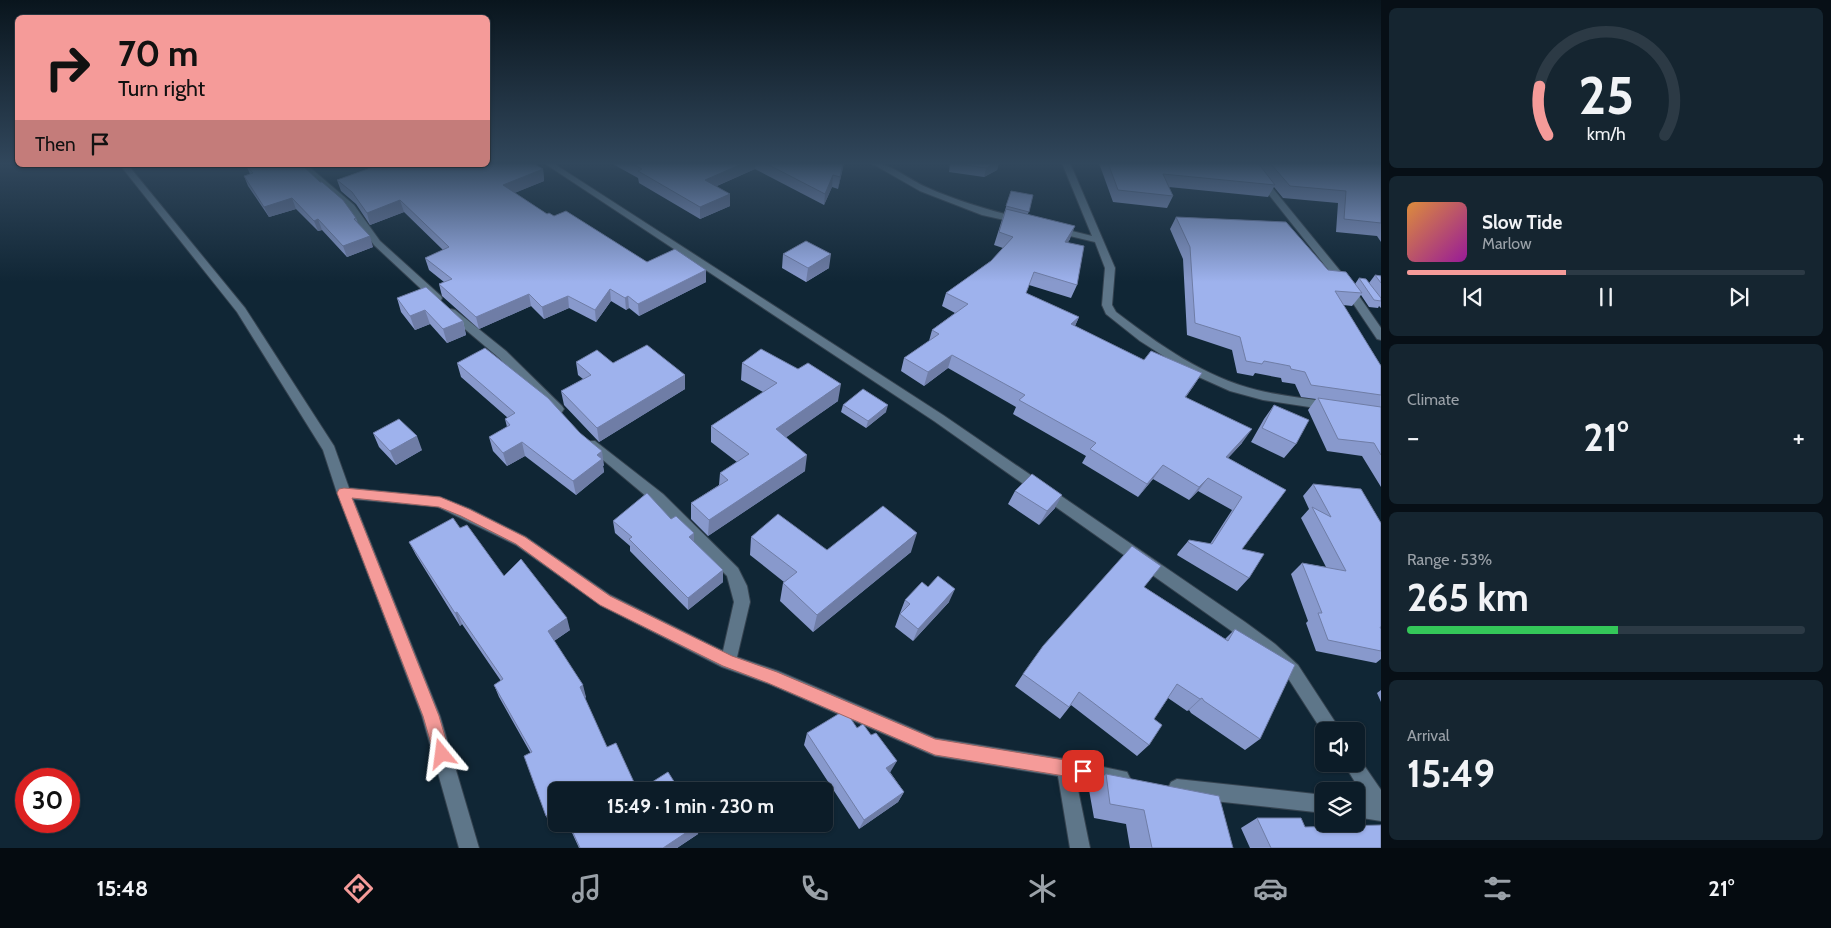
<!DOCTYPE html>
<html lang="en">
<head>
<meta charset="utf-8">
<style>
	body { margin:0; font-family:Cabin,sans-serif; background:#152530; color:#f1f3f6; height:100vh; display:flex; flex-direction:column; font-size:19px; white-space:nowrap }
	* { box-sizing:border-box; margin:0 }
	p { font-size:16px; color:#9aa1a8 }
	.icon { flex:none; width:28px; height:28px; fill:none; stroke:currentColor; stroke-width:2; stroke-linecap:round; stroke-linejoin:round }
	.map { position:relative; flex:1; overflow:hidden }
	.side { display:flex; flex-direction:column; gap:8px; padding:8px; background:#070f16; width:450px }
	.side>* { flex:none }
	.top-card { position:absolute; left:15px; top:15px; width:475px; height:152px; border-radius:8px; box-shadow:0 1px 4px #0004,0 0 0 1px #2c3a45; background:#f59b99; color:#111; overflow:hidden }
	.tools { position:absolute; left:1315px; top:722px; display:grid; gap:10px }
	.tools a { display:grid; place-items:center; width:50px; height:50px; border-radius:8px; background:#0c1c28; box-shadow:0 1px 4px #0004,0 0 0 1px #2c3a45; font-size:25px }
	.speed { position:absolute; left:15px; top:768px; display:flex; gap:10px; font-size:25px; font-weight:700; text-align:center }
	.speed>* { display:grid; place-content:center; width:65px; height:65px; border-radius:50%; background:#0c1c28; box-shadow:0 1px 4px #0004,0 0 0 1px #2c3a45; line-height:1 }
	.speed .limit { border:8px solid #d22; background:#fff; color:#111 }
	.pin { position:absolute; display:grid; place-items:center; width:42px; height:42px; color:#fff; margin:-21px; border-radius:10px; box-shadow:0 2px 8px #0006 }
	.me { position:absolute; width:55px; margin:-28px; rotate:344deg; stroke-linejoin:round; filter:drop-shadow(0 0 4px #0008) }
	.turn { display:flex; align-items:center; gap:18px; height:105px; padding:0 20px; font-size:22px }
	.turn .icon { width:65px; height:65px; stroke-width:2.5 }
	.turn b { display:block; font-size:35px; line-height:42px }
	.then { display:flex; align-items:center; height:48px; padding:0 20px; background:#0003; gap:10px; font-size:19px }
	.big { font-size:38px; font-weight:700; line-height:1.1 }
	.side .widget { flex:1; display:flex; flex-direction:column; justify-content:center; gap:8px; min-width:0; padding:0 18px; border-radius:8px; background:#152530 }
	.side .dial { align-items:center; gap:0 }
	.dial svg { height:130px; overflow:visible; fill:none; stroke:#2c3a45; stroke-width:7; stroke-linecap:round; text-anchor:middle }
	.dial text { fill:#f1f3f6; stroke:none }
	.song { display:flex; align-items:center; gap:15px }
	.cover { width:60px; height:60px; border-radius:8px; background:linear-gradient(135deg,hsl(30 70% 55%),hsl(300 70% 35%)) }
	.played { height:5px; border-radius:2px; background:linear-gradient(90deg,#f59b99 40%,#2c3a45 40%) }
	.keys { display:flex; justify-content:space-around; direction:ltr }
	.heat { display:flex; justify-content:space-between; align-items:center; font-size:28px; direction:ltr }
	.charge { height:8px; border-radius:4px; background:linear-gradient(90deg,#34c759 53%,#2c3a45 0) }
	.trip { position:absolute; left:548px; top:782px; width:285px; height:50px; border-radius:8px; background:#0c1c28; box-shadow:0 1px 4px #0004,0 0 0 1px #2c3a45; font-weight:700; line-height:50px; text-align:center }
	.dock { display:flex; height:80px; justify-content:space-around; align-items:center; background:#050b10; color:#9aa1a8 }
	.dock .icon { width:35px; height:35px }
	.dock .active { color:#f59b99 }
	.dock b { font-size:22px; color:#f1f3f6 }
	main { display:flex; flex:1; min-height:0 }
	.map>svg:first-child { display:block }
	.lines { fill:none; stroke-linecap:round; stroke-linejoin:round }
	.minor-casing { stroke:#354350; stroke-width:2 }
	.minor { fill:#5e7689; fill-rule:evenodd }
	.wall { fill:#89c }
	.shaded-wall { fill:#6f7da6 }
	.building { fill:#9eb2ed; stroke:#6f7da6 }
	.route { fill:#f59b99; stroke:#9f6563 }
</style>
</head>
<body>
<main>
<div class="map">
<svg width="1381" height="848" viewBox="0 0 1381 848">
	<rect width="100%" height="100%" fill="#102635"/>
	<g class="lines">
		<defs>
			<path id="minor" d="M544,163H553L943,415L1245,622L1275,644L1298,665L1341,731H1324V734L1286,675L1263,654L1233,632L934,421Z
				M871,163C891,163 908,179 926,187C957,201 988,210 1021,218L1023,220L1018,223L982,215L920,191Z
				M1062,163H1070L1115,268L1112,305L1116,312C1158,344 1204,377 1257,390C1280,396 1305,398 1329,402L1333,403L1335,406L1333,409L1329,410L1263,400L1230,391L1192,374L1140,341L1106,314L1102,305L1105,268L1095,242L1053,232L1051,230L1056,227L1092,236Z
				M1244,163H1252L1350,283L1381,328V340L1377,339L1342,287Z
				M120,165H128L245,308L334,446L349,488L440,497L470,509L526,537L610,595L723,651L734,602L727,576L653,502L584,444L585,441H595L663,494L738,568L747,586L750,602L737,657L778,671L935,738L1065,759L1127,772L1130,778L1127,784L1121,787L1076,780L1090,848H1070L1058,776L935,756L769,684L722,667L600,605L516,545L438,507L353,499L440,716L479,848H459L422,716L337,493L323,450L237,312Z
				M298,165H307L354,205L380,241L441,296L442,298L441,300H433L374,245L348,209Z
				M451,309L455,310L506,351L562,406L564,409L562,412H554L498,357L447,314L446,312L447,310Z
				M1356,756L1359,758L1381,790V821L1356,817V799L1366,800L1344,764H1356Z
				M1177,779L1324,795V813L1177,797L1171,794L1168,788L1171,782Z"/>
		</defs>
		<use href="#minor" class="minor-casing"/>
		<use href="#minor" class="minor"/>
	</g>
	<path class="wall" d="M611,163H844L838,189L832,187L824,205L755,169L717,186L730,206L700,219L639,183L638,178Z
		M950,163H999L997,170L984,177L949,172Z
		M1099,163H1381V242L1377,236L1336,232L1338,203L1283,198L1274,187L1268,197L1169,187L1173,196L1167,208L1113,202Z
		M246,165H302L356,218L358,223L373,247L347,257L322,230L318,231L296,209L269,217L248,186L244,176L250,174Z
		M375,165H488L543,169L544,181L514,193L547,214L554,216L647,262L706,270V282L639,316L629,308L626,310L611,301L596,322L569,308L544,319L531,306L479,329L442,296L439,284L444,282L429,270L425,258L443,250L404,212L370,225L356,204L341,191L337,180L376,166Z
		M1011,191L1033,195L1028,214L1070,239L1068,242L1077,285L1071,298L1029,285L1026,293L1079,317L1075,326L1144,360L1202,373L1186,397L1242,443L1228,458L1286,490L1242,549L1249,578L1237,591L1177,555L1178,553L1189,540L1210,544L1232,510L1198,491L1189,500L1153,479L1138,497L1082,463L1086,456L1013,414L1016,407L948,368L924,386L901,371L904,358L929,341L932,330L955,313L942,306L946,293L991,261L1003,248L994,245Z
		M1176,217L1328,270L1355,284L1359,278L1369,283L1375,275L1381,276V308L1379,306L1378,308L1369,307L1361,295L1352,306L1343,305L1381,366V487L1362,456L1327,451L1308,410L1316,399L1301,397L1295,384L1282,382L1281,378L1255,373L1253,376L1237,373L1232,350L1187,335L1183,259L1170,229Z
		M783,254L829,268L806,282L782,268Z
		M397,298L463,321L466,335L447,343L430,324L415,330L401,312Z
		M576,362L613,363L685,389L599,442L564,405L561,391L583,379L578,375Z
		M457,363L604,465L603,466L604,472L576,495L525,456L507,466L493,451L489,437L507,427L505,419L508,418L461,377Z
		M742,363L838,401L786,437L805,471L708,536L691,519V503L719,485L720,473L737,462L711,442V426L763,392L741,380Z
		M843,405L886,412L866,428L841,412Z
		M1274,405L1296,444L1284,458L1251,442L1264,419Z
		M373,433L422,450L396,465L379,447Z
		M1313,484L1381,523V659L1376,663L1316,651L1306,623L1308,621L1291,574L1302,563L1326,567L1301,518L1309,509L1303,496Z
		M1015,491L1055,508L1039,525L1008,504Z
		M671,519L694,533V542L723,582L688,610L630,551V546L615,533L613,521Z
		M460,528L504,576L570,630L554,641L586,697L585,698L556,791L550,825L530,752L499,697L494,685L501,681L462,624L460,626L416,555L409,542Z
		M751,537L827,550L911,552L813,632L780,601L783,583L784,582L750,555Z
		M928,587L949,602L913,641L895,627L900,613L905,600Z
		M1144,587L1225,639L1235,629L1260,739L1245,750L1191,713L1189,710L1187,711L1168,698L1154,719L1149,745L1137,756L1071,705L1060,719L1015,686L1023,674Z
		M1381,690V702L1377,693Z
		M857,728L891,771L890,772L904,792L898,802L859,829L804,745L807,733Z
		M1106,774L1233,848H1130L1126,824L1094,818L1089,790Z
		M1257,818L1305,827L1381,848H1250L1241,828Z
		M568,824H699L698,834L677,848H579Z"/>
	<path class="shaded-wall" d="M744,163H755V169L705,191V180Z
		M843,163V168L838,189L840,177Z
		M996,163H999L997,170L984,177L986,168Z
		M543,169L544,181L505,197L503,185Z
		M833,175L832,187L824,205L825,194Z
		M730,194V206L700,219V207Z
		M292,198L296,209L269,217L264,207Z
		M400,200L404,212L370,225L367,213Z
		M318,219L322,230L318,231L314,221Z
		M1075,226L1070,239L1060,255L1065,242Z
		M370,236L373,247L347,257L343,246Z
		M831,254L829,268L806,282L808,268Z
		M706,270V282L639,316L638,304Z
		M610,289L611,301L596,322L595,310Z
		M529,294L531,306L479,329L476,317Z
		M568,296L569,308L544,319L542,307Z
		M628,296L629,308L626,310L625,298Z
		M425,310L430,324L415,330L410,316Z
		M1079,317L1073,330L1071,324Z
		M463,321L466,335L447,343L443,329Z
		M952,355L948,368L924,386L928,372Z
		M1202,373L1193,387L1176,410L1185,397Z
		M685,375V389L599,442L597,428Z
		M841,384L838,401L774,446L776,429Z
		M888,405L886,412L866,428L868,421Z
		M1252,429L1242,443L1216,471L1226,457Z
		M417,436L422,450L396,465L390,451Z
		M522,442L525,456L507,466L503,453Z
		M602,451L604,465L603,466L604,472L576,495L573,481L597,455Z
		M807,455L805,471L708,536L709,520Z
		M1163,465L1153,479L1138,497L1147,484Z
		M1208,478L1198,491L1189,500L1199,487Z
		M1062,495L1055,508L1039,525L1047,511Z
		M694,533V546L689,537Z
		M917,533L911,552L813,632L817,615Z
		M723,570V582L688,610V598Z
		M955,589L949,602L913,641L918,629Z
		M457,612L462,624L460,626L455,613Z
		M567,618L570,630L551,643L548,631Z
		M583,685L586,697L583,699L580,687Z
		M1202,698L1189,710L1187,711L1200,699Z
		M897,761L891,771L881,778L886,768Z
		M904,792L898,802L859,829L864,820Z
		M556,810V822L550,825L546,816Z
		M699,824L698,834L677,848H663Z"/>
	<path class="building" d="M488,163H533L543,169L503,185L547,214L549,213L554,216L566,211L647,262L675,249L706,270L638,304L628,296L625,298L610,289L595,310L568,296L542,307L529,294L476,317L439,284L452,279L425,258L449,247L400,200L367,213L352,192L337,180L379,165H488Z
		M631,163H744L705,180L730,194L700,207L638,171L642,169Z
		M765,163H843L840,177L833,175L825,194Z
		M952,163H996L986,168Z
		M1108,163H1258L1275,185L1163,174L1173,196L1118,190Z
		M1270,163H1381V223L1344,219L1346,191L1290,186Z
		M246,165H302L320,182H322L343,200L356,218L354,219L370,236L343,246L318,219L314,221L292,198L264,207L244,176L253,173Z
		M1011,191L1033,195L1029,212L1006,206Z
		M1006,209L1075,226L1065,242L1084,246L1077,285L1034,272L1026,293L1079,317L1071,324L1144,360L1151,351L1202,373L1185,397L1252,429L1226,457L1286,490L1242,549L1264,554L1249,578L1188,542L1189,540L1212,544L1242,497L1208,478L1199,487L1163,465L1147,484L1090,449L1096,443L1019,400L1025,395L952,355L928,372L904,358L939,334L932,330L968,304L946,293L991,261L1013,237L999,232Z
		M1176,217L1286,222L1328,270L1346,272L1362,293L1335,291L1381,366V395L1311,385L1305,372L1291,369L1290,366L1264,361L1262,364L1246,361L1240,337L1195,323L1190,247Z
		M806,241L831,254L808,268L783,254Z
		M1375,275L1381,276V283Z
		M1359,278L1366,279L1381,298V301L1374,300Z
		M426,287L463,321L443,329L425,310L410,316L397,298Z
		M647,345L685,375L597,428L561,391L591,375L576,362L597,350L613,363Z
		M485,348L548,398L580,433L602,451L597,455L602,459L573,481L522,442L503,453L489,437L510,425L505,419L515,413L457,363Z
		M761,349L798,369L808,363L841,384L776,429L807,455L709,520L691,503L728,480L720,473L749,454L711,426L777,383L742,363Z
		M863,389L888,405L868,421L843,405Z
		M1318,398L1381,407V455L1374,443L1338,439Z
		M1274,405L1309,420L1296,444L1262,428Z
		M399,419L417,436L390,451L373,433Z
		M1032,474L1062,495L1047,511L1015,491Z
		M1313,484L1361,489L1381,523V627H1380L1381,629V651L1328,640L1318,613H1322L1302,563L1346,571L1312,507L1331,517Z
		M647,493L671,519L676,516L694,533L689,537L723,570L688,598L629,539L632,537L613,521Z
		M883,506L917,533L817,615L783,583L797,572L751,537L778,514L827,550Z
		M453,518L460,528L467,525L504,576L521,559L567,618L548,631L583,685L580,687L607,747L616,743L638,791H556V810L546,816L524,756L532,752L494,685L503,679L457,612L455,613L409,542Z
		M1132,546L1161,566L1144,587L1228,641L1235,629L1295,665L1260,739L1204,701L1202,698L1200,699L1177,684L1154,719L1162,725L1149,745L1079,692L1069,707L1023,674L1043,646Z
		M938,576L955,589L918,629L900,614L910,604L905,600L922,582L928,587Z
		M845,710L857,728L863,724L871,735L876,733L897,761L886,768L904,792L864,820L807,733Z
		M668,772L680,791H638Z
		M1106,774L1219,796L1233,848H1152L1144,810L1110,804Z
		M1257,818H1301L1305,827L1381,825V848H1271Z
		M569,824H699L663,848H580Z"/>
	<linearGradient id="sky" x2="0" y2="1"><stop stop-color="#09151d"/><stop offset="0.58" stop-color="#31475c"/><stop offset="1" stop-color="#31475c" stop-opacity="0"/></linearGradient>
	<rect width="1381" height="282" fill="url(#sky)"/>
	<path class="route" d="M344,488L440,497L469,509L525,537L610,596L732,656L777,672L935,739L1083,763L1089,765L1091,771L1089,777L1083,779L935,755L768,683L723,666L600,605L516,544L461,516L439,507L352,498L439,716L450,754L448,759L442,762L436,759L434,754L423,716L337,493L339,489Z"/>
</svg>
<div class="tools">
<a><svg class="icon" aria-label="sound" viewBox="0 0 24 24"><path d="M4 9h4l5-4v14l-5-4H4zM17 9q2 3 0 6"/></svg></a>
<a><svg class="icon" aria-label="layers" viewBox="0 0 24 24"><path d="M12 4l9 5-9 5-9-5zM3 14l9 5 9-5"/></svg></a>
</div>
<div class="speed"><div class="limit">30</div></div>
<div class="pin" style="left:1083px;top:771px;background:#d93025"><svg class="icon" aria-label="arrive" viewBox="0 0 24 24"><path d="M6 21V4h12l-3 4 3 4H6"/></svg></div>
<svg class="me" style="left:442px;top:754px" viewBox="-20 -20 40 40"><path d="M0-17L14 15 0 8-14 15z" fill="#f59b99" stroke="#fff" stroke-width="4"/></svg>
<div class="trip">15:49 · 1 min · 230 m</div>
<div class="top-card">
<div class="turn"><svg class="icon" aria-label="right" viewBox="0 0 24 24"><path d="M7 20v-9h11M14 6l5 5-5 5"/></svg><div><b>70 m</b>Turn right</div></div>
<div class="then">Then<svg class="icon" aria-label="arrive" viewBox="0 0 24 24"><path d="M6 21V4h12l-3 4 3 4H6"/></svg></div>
</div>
</div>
<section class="side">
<div class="widget dial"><svg viewBox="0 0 100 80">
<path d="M14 69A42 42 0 1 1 86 69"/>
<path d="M14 69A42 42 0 0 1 9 39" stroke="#f59b99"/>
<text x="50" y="56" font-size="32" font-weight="700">25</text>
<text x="50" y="72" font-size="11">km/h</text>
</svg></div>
<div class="widget">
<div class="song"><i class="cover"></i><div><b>Slow Tide</b><p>Marlow</p></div></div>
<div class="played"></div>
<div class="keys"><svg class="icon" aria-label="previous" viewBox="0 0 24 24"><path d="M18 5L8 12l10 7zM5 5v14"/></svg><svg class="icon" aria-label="pause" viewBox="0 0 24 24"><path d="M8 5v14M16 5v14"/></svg><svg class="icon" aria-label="next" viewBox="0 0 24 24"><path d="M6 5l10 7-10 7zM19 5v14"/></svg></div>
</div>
<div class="widget"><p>Climate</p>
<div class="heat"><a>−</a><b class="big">21°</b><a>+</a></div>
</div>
<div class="widget"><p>Range · 53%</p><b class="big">265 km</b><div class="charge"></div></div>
<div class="widget"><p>Arrival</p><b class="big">15:49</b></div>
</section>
</main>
<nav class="dock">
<b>15:48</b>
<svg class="icon active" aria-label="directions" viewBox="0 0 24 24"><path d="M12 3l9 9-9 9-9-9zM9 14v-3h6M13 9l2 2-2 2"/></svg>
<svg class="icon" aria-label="music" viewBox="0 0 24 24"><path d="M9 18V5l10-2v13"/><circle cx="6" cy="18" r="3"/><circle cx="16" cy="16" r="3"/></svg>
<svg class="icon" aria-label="phone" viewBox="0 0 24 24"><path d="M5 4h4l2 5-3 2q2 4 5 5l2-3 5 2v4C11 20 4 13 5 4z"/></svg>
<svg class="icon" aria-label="climate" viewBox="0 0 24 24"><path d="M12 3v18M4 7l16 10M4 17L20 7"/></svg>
<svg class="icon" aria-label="car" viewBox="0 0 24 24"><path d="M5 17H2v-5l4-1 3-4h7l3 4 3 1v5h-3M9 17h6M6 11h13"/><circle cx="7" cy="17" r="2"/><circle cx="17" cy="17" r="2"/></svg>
<svg class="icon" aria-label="filters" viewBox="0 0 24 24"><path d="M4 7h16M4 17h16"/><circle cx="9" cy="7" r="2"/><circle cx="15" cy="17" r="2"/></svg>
<b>21°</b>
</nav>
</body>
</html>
